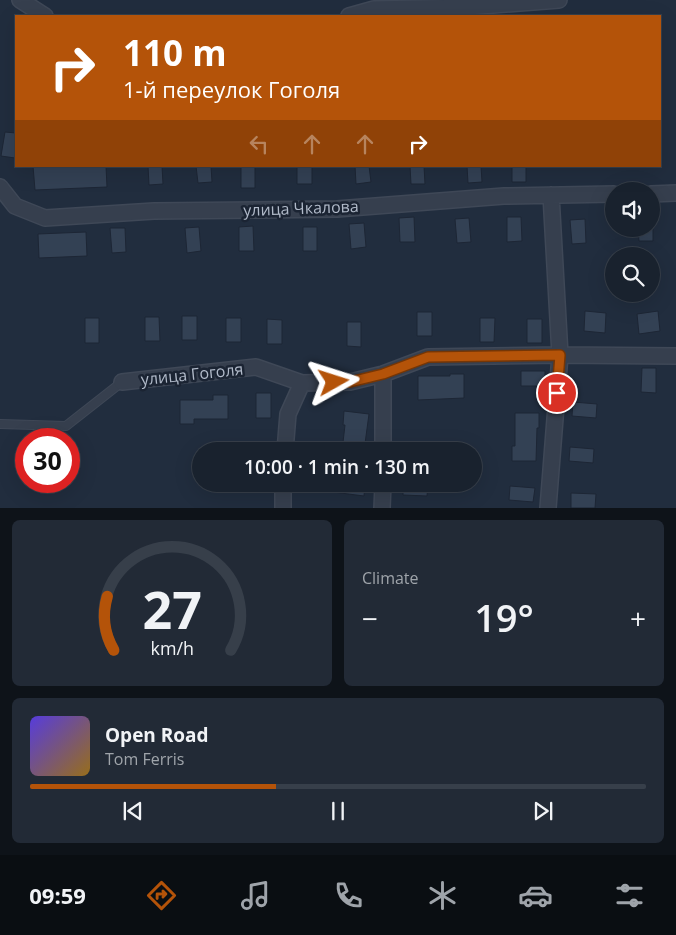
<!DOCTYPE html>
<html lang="en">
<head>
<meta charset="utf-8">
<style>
	body { margin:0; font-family:"Open Sans",sans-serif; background:#222a36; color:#f1f3f6; height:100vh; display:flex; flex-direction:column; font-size:19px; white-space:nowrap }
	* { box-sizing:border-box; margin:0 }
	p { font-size:16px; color:#9fa4aa }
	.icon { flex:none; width:28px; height:28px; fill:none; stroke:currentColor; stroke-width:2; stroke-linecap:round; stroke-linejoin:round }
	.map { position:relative; height:508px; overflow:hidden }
	.panel { display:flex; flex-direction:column; gap:12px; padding:12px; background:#0e1319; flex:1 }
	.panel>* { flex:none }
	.guide { position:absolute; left:15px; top:15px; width:646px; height:152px; border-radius:0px; box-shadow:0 5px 20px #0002,0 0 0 1px #373f4a; background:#b45309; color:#fff; overflow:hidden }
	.tools { position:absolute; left:605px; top:182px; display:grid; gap:10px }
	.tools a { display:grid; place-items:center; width:55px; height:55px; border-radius:50%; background:#19222e; box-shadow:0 5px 20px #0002,0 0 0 1px #373f4a; font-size:25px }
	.speed { position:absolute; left:15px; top:428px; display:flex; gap:10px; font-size:25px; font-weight:700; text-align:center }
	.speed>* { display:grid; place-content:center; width:65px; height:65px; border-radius:50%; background:#19222e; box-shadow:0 5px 20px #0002,0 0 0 1px #373f4a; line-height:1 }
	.speed .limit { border:8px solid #d22; background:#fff; color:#111 }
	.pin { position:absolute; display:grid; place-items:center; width:42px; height:42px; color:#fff; margin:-21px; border:2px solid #fff; border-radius:50%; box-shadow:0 1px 5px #0007 }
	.me { position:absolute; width:55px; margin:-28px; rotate:84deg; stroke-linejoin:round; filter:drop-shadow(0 0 4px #0008) }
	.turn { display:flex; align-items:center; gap:18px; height:105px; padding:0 25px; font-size:22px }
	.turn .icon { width:65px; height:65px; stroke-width:2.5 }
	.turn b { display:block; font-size:35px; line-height:42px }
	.lanes { display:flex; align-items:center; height:48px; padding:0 25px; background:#0003; justify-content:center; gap:25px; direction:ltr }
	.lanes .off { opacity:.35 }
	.big { font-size:38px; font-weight:600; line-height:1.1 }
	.panel .tile { flex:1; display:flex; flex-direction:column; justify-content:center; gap:8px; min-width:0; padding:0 18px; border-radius:8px; background:#222a36 }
	.panel .dial { align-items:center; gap:0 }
	.dial svg { height:130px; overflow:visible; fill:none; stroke:#373f4a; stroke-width:7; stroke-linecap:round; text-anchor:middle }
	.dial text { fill:#f1f3f6; stroke:none }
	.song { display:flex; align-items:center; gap:15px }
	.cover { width:60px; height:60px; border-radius:8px; background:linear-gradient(135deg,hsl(250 70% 55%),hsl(40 70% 35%)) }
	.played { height:5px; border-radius:2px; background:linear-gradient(90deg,#b45309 40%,#373f4a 40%) }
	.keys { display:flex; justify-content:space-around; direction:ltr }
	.heat { display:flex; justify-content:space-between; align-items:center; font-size:28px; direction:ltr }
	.panel .tiles { flex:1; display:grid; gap:12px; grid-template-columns:1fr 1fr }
	.tile:last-child { grid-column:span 2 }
	.trip { position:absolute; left:192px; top:442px; width:290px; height:50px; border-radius:25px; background:#19222e; box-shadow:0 5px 20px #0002,0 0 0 1px #373f4a; font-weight:600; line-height:50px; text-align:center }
	.menu { display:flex; height:80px; justify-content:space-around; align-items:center; background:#0a0e12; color:#9fa4aa }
	.menu .icon { width:35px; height:35px }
	.menu .active { color:#b45309 }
	.menu b { font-size:22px; color:#f1f3f6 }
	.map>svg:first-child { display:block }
	.building { fill:#334154; stroke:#1d2635 }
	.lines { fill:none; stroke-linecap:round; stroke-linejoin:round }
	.service-casing { stroke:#3f4857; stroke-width:10 }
	.minor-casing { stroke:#3f4857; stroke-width:18 }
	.service { stroke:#363f4e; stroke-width:8 }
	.minor { stroke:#363f4e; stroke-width:15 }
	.route-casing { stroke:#753606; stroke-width:12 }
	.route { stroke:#b45309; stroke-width:9 }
	.labels { text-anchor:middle; stroke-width:5; stroke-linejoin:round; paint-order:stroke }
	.street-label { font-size:16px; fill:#b1bac9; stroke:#1b2433 }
</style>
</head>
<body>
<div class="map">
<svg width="676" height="508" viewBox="0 0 676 508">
	<rect width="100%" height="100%" fill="#212d3e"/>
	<path class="building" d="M5,132L16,133L15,158L1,156Z
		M33,166H106L107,187L35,190Z
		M148,166H162L163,184L149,185Z
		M196,166H211L212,182L198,183Z
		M241,166H255V188H241Z
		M297,166H312V184H297Z
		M355,166H369L371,182L356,184Z
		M410,166H424L425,184H411Z
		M467,166H481L482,182L468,183Z
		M512,166H526V182H512Z
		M414,217L415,242H400L399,218Z
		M507,217H521L522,241L507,242Z
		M469,218L471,242L457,243L455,219Z
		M585,219L586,243L572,244L570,220Z
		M364,223L366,247L351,249L349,224Z
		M253,226L254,251H239V227Z
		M199,227L201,251L187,253L185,228Z
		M303,227H317V251H303Z
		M110,228H125L126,252L112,253Z
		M638,229H653V241H639Z
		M86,232L87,256L39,258L38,234Z
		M585,311L606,313L605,333L584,331Z
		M658,311L660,331L639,334L637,314Z
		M417,312H432V336H417Z
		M182,316H197V340H182Z
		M145,317H159L160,341H145Z
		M85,318H99V343H85Z
		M226,318H241V342H226Z
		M480,318H495L494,342H480Z
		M267,319L282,320V344H267Z
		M527,319H542V343H527Z
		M347,322H361V347L347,346Z
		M642,368H656V393L641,392Z
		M521,371H545V386H521Z
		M450,374H464V398L418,400V376H450Z
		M256,393H271V418H256Z
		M213,395H228V419H194V424H180V400H213Z
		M573,402L597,404L596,418L572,416Z
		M344,411L369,414L364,451H342L345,425H343Z
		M515,413H539V428H537L536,461H512V446H515Z
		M570,447L594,449L593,463L569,461Z
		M325,484H365L364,496L325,491Z
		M403,484H428L427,496L403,495Z
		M510,486L535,488L533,502L509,500Z
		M571,493L596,494L595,508H571Z"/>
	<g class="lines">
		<defs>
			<path id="service" d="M0,424L66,426L122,382"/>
			<path id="minor" d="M20,0L45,16
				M349,16L374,9L467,7L559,0
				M0,187L15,206L45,218L154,211L337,209L504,196L614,194
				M651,194L676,193
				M122,382L256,367L302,383L350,382L383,374L428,357L560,355L676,356
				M285,451L288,414L302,383
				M383,451V374
				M283,508V484
				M382,508L383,484
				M548,508L560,355L551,195"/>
		</defs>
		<use href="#service" class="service-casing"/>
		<use href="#minor" class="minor-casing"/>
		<use href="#service" class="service"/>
		<use href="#minor" class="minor"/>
	</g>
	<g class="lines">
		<defs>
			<path id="route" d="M334,382H350L383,374L428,357L560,355L557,393"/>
		</defs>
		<use href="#route" class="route-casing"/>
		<use href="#route" class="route"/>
	</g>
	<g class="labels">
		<g class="street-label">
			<text transform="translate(301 208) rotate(-2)" y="6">улица Чкалова</text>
			<text transform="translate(192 374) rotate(-6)" y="6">улица Гоголя</text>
		</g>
	</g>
</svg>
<div class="tools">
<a><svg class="icon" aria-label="sound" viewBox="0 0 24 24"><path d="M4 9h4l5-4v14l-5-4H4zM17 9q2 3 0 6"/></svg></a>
<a><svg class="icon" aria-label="search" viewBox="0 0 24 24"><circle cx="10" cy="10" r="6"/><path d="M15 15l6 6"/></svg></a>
</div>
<div class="speed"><div class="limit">30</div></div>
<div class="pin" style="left:557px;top:393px;background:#d93025"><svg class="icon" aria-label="arrive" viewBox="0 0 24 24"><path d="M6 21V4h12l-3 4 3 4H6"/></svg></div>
<svg class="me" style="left:334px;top:382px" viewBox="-20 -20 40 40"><path d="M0-17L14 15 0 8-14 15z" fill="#b45309" stroke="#fff" stroke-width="4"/></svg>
<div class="trip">10:00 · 1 min · 130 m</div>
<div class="guide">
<div class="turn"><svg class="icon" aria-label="right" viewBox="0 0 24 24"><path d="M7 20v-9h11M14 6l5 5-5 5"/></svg><div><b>110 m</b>1-й переулок Гоголя</div></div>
<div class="lanes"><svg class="icon off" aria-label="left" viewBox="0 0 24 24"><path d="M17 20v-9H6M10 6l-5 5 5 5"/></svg><svg class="icon off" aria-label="ahead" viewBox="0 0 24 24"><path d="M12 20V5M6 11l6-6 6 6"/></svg><svg class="icon off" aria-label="ahead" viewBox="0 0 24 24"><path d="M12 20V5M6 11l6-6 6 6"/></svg><svg class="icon" aria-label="right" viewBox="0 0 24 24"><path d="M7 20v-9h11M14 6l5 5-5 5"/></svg></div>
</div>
</div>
<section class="panel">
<div class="tiles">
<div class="tile dial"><svg viewBox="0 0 100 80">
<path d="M14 69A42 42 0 1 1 86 69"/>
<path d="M14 69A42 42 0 0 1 10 36" stroke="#b45309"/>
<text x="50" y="56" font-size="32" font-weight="700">27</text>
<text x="50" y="72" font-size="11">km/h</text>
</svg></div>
<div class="tile"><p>Climate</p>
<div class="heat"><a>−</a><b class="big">19°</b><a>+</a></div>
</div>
<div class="tile">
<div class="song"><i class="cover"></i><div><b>Open Road</b><p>Tom Ferris</p></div></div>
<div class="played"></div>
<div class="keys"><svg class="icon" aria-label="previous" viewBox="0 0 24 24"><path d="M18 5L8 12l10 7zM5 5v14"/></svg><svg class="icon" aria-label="pause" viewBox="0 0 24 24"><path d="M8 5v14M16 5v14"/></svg><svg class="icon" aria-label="next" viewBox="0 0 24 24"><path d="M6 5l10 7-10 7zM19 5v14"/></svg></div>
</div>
</div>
</section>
<nav class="menu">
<b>09:59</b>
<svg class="icon active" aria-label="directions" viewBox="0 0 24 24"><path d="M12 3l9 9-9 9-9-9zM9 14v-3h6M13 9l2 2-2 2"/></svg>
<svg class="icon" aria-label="music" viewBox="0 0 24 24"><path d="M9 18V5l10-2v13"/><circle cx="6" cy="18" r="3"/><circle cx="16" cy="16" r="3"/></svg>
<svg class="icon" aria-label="phone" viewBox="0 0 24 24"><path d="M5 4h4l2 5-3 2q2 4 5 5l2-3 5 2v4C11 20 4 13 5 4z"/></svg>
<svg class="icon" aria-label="climate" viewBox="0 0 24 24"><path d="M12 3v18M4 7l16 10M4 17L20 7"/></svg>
<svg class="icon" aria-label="car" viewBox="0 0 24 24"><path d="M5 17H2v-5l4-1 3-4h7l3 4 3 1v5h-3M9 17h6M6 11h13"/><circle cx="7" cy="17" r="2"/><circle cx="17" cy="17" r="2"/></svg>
<svg class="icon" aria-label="filters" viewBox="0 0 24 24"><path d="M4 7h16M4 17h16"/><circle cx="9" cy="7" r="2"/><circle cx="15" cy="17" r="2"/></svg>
</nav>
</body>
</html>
